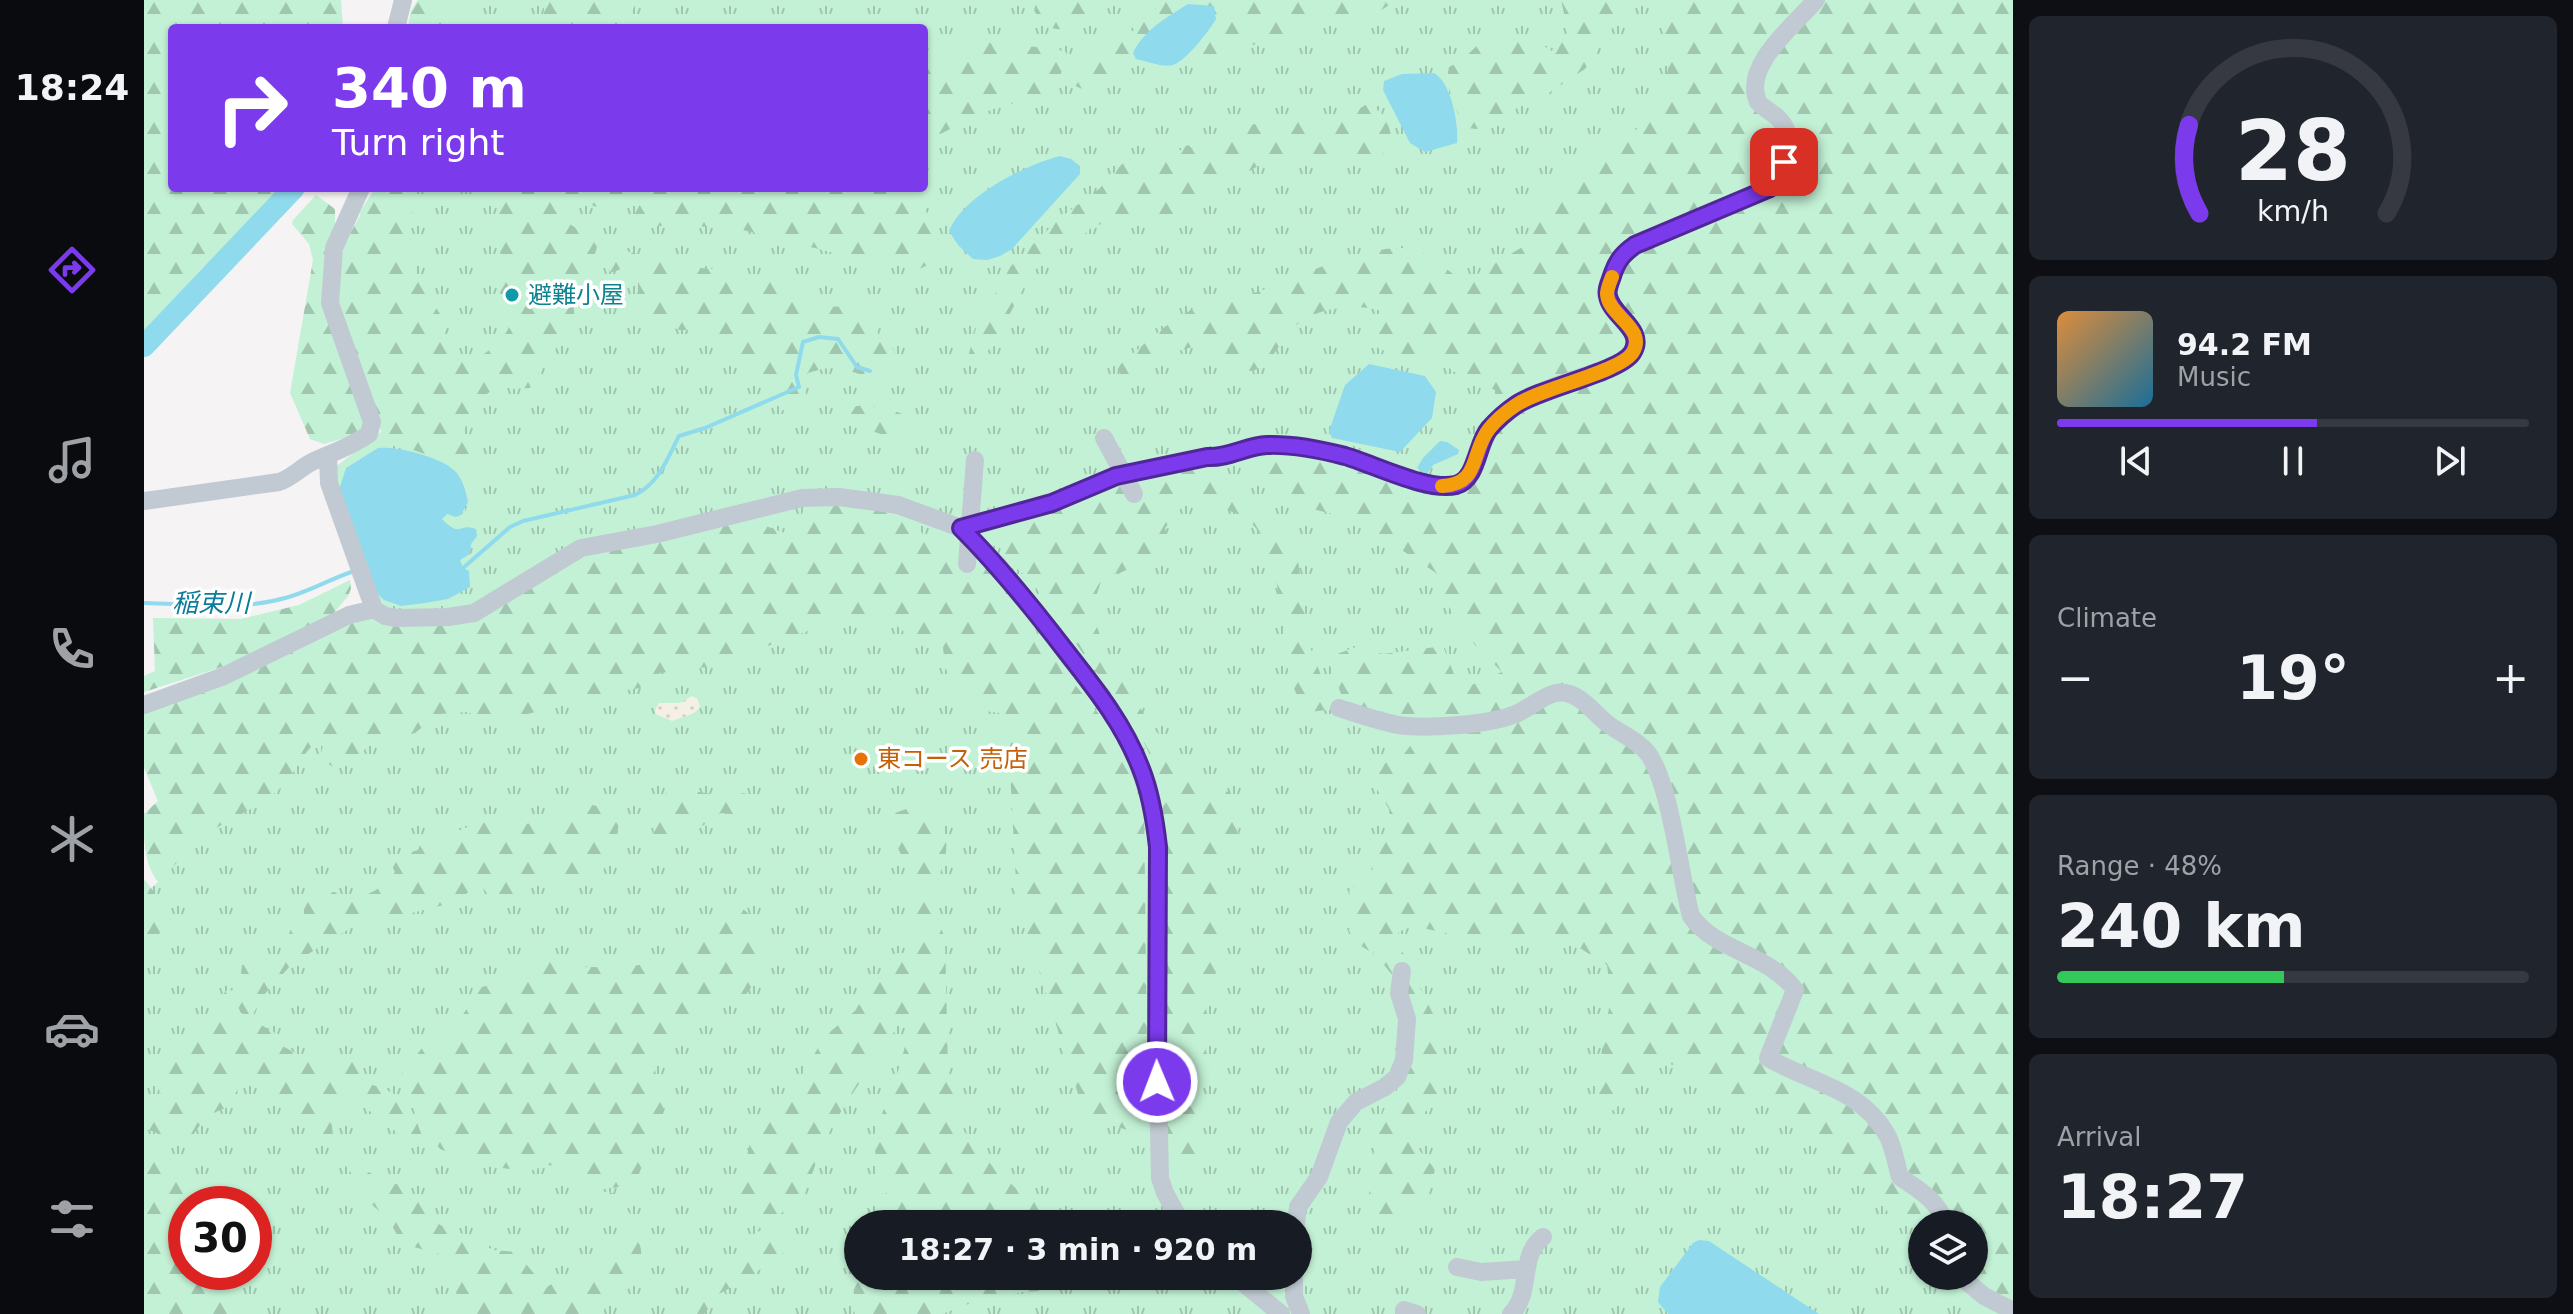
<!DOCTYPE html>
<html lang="en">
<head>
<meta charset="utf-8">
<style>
	body { margin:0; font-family:"DejaVu Sans","Noto Sans JP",sans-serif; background:#20242c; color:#f1f3f6; height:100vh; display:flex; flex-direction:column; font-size:30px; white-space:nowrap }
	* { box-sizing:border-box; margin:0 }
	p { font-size:26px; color:#9ea1a6 }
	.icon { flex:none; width:44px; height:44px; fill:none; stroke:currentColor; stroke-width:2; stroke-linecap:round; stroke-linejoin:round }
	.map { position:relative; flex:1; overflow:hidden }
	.sheet { display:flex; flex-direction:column; gap:16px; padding:16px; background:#0d0f14; width:560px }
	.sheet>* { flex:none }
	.guide { position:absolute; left:24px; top:24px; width:760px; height:168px; border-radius:8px; box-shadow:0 2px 6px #0004; background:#7c3aed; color:#fff; overflow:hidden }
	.controls { position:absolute; left:1764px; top:1210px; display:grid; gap:16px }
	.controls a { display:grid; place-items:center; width:80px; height:80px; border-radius:50%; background:#171b24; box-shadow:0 2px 6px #0004; font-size:40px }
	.speed { position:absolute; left:24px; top:1186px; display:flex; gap:16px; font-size:40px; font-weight:700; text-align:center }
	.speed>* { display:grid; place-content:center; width:104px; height:104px; border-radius:50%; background:#171b24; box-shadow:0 2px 6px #0004; line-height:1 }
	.speed .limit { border:12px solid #d22; background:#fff; color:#111 }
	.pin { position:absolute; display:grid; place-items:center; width:68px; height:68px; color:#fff; margin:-34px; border-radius:16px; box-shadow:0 4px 12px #0006 }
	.me { position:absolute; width:88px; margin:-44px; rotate:359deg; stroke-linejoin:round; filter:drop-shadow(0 0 6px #0008) }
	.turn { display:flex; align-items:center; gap:28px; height:168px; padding:0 32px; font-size:36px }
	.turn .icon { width:104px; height:104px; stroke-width:2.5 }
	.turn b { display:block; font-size:56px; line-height:68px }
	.big { font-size:60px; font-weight:600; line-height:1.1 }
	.sheet .tile { flex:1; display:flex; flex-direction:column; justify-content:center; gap:12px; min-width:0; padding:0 28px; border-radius:12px; background:#20242c }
	.sheet .dial { align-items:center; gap:0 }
	.dial svg { height:208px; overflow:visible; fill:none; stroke:#363941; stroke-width:7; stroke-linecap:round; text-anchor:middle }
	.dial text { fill:#f1f3f6; stroke:none }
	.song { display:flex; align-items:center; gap:24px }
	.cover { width:96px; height:96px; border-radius:12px; background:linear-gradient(135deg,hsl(30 70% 55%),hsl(200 70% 35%)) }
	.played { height:8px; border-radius:4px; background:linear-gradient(90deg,#7c3aed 55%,#363941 55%) }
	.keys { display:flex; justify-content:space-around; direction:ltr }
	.heat { display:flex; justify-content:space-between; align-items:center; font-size:44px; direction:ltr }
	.charge { height:12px; border-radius:6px; background:linear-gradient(90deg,#34c759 48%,#363941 0) }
	.trip { position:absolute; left:700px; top:1210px; width:468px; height:80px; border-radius:40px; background:#171b24; box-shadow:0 2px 6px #0004; font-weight:600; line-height:80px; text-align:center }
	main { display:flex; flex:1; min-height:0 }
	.dock { display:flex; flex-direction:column; width:144px; justify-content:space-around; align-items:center; background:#090b0e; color:#9ea1a6 }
	.dock .icon { width:56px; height:56px }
	.dock .active { color:#7c3aed }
	.dock b { font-size:36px; color:#f1f3f6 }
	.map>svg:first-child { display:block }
	.grass { fill:url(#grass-tufts); fill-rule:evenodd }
	.forest { fill:url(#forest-firs) }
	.sand { fill:url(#sand-dots) }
	.water { fill:#90daee }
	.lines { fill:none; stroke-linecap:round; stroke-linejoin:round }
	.stream { stroke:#90daee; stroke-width:4 }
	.river { stroke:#90daee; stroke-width:22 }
	.minor { stroke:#c1cad2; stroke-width:18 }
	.minor-bridge { stroke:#c1cad2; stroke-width:18 }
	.route-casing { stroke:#51269a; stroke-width:20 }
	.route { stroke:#7c3aed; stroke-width:14 }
	.slow { stroke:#f59e0b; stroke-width:14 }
	.culture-dot { fill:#0f9aa8; stroke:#fff; stroke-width:3 }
	.food-dot { fill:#e8710a; stroke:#fff; stroke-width:3 }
	.labels { text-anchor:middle; stroke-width:7; stroke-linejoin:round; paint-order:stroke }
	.culture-label { font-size:24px; fill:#0d838f; stroke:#fff; text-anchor:start }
	.food-label { font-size:24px; fill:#c56008; stroke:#fff; text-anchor:start }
	.water-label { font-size:26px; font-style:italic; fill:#0c7c9b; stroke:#fff }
</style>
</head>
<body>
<main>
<nav class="dock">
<b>18:24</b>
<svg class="icon active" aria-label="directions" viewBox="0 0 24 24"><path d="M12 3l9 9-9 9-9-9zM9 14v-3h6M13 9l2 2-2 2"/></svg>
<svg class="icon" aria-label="music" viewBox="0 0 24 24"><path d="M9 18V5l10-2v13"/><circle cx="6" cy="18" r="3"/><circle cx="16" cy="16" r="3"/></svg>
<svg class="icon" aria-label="phone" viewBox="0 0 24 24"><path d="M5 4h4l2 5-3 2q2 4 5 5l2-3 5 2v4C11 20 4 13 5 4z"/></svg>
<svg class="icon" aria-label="climate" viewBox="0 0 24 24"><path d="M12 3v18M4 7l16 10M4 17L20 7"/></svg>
<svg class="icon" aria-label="car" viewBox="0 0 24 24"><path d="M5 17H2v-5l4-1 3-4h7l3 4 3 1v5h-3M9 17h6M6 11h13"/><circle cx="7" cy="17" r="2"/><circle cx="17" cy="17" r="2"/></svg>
<svg class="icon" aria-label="filters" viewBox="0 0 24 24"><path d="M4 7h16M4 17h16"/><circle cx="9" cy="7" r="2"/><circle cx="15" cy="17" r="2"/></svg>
</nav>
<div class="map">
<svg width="1869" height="1314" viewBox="0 0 1869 1314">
	<defs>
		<pattern id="grass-tufts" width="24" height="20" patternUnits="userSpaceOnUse" patternTransform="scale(2)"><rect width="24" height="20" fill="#c3f1d5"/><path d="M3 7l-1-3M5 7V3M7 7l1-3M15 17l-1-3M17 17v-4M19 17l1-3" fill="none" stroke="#a0c6b0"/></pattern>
		<pattern id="forest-firs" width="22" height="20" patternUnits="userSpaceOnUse" patternTransform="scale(2)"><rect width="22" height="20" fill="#c3f1d5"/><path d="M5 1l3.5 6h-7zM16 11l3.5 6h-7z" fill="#a0c6b0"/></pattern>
		<pattern id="sand-dots" width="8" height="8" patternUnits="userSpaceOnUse" patternTransform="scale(2)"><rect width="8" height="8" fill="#f5f0e5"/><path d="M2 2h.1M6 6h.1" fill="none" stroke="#d4d0c7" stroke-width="1.8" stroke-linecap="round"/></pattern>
	</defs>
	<rect width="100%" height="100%" fill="#f5f3f3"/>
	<path class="grass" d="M274,0H1585L1813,1224H1778V1276H1826L1869,1314H0V894L14,882C0,864 0,840 0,814L14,801L0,767L229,617L186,471L237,432L216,212L231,188H780V28H264L267,11ZM42,1204H110V1272H42ZM714,1224H1154V1276H714Z"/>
	<path class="forest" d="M0,0H197L199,28H28V188H145L0,342Z
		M274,0H307L303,28H264L267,11Z
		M401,0H493L481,28H398Z
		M897,0H975C952,18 908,50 890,10L893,1Z
		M1024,0H1253L1225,18L1188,16L1133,39L1068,55L1056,63L1046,62C1048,49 1053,43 1063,35L995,41C984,65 958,104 928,84C931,69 936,61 948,51C983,51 996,15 1024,0Z
		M1417,0H1491L1479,12L1441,69L1403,94L1369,110L1352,121L1333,129L1322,128C1312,112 1300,85 1305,67L1317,61L1343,36C1365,46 1363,37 1382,38C1393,39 1402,49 1412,53L1424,31Z
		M1522,0H1869V1314H1845C1826,1287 1830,1255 1830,1224L1782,1223L1766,1227L1744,1212L1704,1160L1684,1150L1638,1105L1605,1095L1590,1102C1570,1084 1526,1048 1500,1072C1491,1080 1489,1090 1483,1099C1480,1103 1472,1107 1468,1111L1455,1106L1450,1097L1467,996L1463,965L1426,942L1402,937L1306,934L1269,926L1254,932L1258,951L1291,1018L1302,1079L1296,1098L1265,1127V1138L1291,1169C1282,1209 1279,1213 1239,1220L1224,1203L1233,1125L1242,1106L1263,1076L1269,1019L1249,976L1232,955L1212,943L1205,931C1212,916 1212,908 1205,892L1210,886L1218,888L1231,898L1228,870L1247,828L1245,809L1223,773L1231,764C1244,766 1249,755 1260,754L1266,746V737L1238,711L1217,712L1201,704L1183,658L1214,646L1239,654L1299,646L1310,674L1325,686L1358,672L1326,640L1300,599L1292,573L1225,528L1196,516L1165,508L1107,460L1112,452L1162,453L1254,478L1292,496C1318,487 1328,483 1342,458L1330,447C1329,424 1337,412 1351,396V390L1320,378L1302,366L1238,350L1226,344L1237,321V311C1210,302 1168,308 1148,329C1128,351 1123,382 1086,367C1075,341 1066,341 1041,349C1031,353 1021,351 1010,357C995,366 999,374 978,376L972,368C997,348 1019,324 1049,309C1060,304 1078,305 1091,300C1137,285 1213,246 1260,248C1279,248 1298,266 1313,277L1332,275L1380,246L1396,206L1419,178L1451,154L1474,144L1498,125L1516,92L1524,70L1518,40L1527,4Z
		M841,42L912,49L922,52L923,59L912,85L913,101C901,106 894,100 881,102C846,105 811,127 780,143V70L789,64L803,62L817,47Z
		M1223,104C1243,113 1245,124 1249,145C1236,160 1216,162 1198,157L1193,164L1180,165L1150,159L1121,162L1087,181L1043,212L1034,214L1022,223L1004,224L991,220H969L948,227L938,237L907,254L886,275L858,329L853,344L833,358L824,357L832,328L867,266L917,217L955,189L980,162L1016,164L1044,145L1049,149L1065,150L1075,146L1077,133C1117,121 1155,113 1196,120Z
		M231,188H274L265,225V256L283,295L301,321V337L310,354L324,362C338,358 366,337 366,321C366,310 355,298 355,286C355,280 358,274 357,267C356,239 351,216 360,188H490L483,201L464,210L433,201L421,205L420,215L427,225L455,241L448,263L432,280L429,296L431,325L403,359L386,388L368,389L363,386C335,390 331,410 319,432L331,477L334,501L326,519L319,518L328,492L310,464L240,440L195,301L194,269L200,245Z
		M505,188H739L740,191L759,188C789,210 793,228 786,264L773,270L738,257L714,259L591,228L524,225L482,230Z
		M172,195L191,209V225L181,272L222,423L214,434L180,444L166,439L146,393L169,260L165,244L148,224L149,220Z
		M478,250L543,267L582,270L628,281L682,307L707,306L722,312L733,325L734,336C756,349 756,360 737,377C702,376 703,360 664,373L661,397L654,412L637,410L606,359L554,330H536L518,324L494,303V280L483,267L466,273L463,259Z
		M713,406C733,405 750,410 768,418L766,434C741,441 719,429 700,413L702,410Z
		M1056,464L1105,507L1137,524L1145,535L1153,553L1166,647L1190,709L1166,712C1142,688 1142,658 1139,626C1136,600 1130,553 1114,531C1100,510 1065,504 1042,502L1021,528L1024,539L1021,551L976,573L959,575L947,612L963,652L1007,726L1051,773L1070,789L1085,792L1094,815L1093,835L1080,869L1079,956L1061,998L1065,1037L1050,1100L1059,1138L1053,1160L1035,1173L1020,1163L1021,844C1019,814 1017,781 1005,753C993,727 974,703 958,680C936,650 915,619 893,589C881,572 847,554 855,531L900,514L955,487Z
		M664,499L755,509L780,535L828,549L860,580L901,648L963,724L990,765L1000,804L1004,1137L941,1116L873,901L863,714L841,711L817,699L812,683L801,668L799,647L774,643L744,619L733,614L704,620L682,624L603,654L574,667L544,668L512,674L496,688L456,694L362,720L342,718L322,712L295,714L271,733L226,744L205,765L189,767L176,758L179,745L170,744C155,758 149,778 132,792C112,809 84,819 63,834C45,847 31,866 15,882C0,863 0,841 0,814L14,801L0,767V709L207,619L316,613L446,548L591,514L643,534L659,512Z
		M206,580L207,589L204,596L184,620L81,666L0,692V676L11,671L9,618L96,619L155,605Z
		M533,786C545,789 559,794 572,794C585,793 597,791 611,796L613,802L611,812L603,816L577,813C566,826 547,827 535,840L509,835C511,818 516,803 525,788Z
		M782,802C814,841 803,857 785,899L801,938L804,1069L820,1131L849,1167L879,1195L911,1210L917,1224H724L746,1186L733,1174L730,1135L756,1066L767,1022H756C732,1063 700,1100 680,1143C668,1167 667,1196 641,1211C629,1218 618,1216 605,1214L594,1194L606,1143L661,1070L681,1036L711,1011L728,982L752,953H769V879L745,830L751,813Z
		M444,804L466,809L475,818L473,840L470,843L472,854L446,885L439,886L406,873L379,893L365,895L344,894L337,886L300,905L243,919L216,922L148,964L117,998L108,1017L97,1013L93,1005L80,1002L78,996L83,990L95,991L98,965L104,964L111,968L126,960L137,959L149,954L153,945L145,935C147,925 151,922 160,919C159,893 167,903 184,900L188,892C196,892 199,897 207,898C223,899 243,884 251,872L248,866L252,857L274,850L277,843L287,840L301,841C318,824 344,820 367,822C376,823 371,825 380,824C390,823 395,821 405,823L408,815Z
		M0,879L19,904L23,925L10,939L0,956Z
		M598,908C629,933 623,970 599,998C563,1002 565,1011 543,1035C534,1044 521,1050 510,1056C510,1073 515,1085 518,1100C524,1129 501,1160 488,1185L454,1190L434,1182L432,1171L405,1165L385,1171L340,1166L296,1149L276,1125L256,1076L278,1048L306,1033L338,987L365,979L371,970L399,960H413L429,966L469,968L513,963L553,939L582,911Z
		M104,1018L130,1032L133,1043L164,1060L184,1058L207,1060L219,1072L218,1081C263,1097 265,1098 281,1144L270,1148L237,1119L211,1101L194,1105L188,1126L190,1145C160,1119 132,1090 93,1081L94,1105C66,1111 59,1118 45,1142C24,1143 20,1133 0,1129V1111L9,1107L17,1095L13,1085V1077C34,1063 53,1031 73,1021L81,1024L88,1019Z
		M0,1142C29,1152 37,1181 53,1204H42V1272H83L92,1305L100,1314H0Z
		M193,1150L217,1169L264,1189L296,1225L327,1237L349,1250L372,1252L402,1288C413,1279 419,1280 432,1284L461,1256L469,1254L479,1233L473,1213L459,1193L464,1191C489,1201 506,1257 493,1280C486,1290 478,1292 468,1299C464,1302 461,1309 457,1314H316L309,1275L310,1258L266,1246L255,1238L244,1219L224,1201L206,1171L194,1157Z
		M621,1229L652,1240L648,1247L601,1280L575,1294L560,1314H530L532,1305L545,1303L548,1289L561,1286L563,1278L573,1274C576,1257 587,1252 604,1253L602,1245L608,1234Z
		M714,1254V1276H928V1283L910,1290L879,1292L835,1300L798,1314H711L709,1307L711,1263Z"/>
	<path class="sand" d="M548,696L554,699L556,708L548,714L528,721L512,714L511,710L515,703H536Z"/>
	<path class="water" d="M1044,4L1070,6L1072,19C1065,31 1042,61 1029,65C1020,68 1002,61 992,59L989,53C1000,30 1023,17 1044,4Z
		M1290,73C1307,82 1315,124 1313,143L1281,152L1266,143L1239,90L1240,81L1258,74Z
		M916,156L927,159L936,166V174L868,249L856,256L843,260L829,259L814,245L805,231C819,196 881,165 916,156Z
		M1225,364L1281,376L1292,392L1288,418L1256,452L1188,438L1185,431L1201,385Z
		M1296,441L1303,442L1315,450L1314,454L1289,465L1283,474L1273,468L1279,458Z
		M234,448C253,446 298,457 312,472C319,480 322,492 324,502L317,515L312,517L303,514L298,519C318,539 313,522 332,529L333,536L327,544L326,554L316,560L319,568L325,571L326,587L304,599L281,603L257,606L240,600L234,594L211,537L196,487L202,468Z
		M1555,1240L1565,1241L1675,1314H1524L1514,1302L1516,1287L1549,1243Z"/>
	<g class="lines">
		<path class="stream" d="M319,568L366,527L379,521L491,495C515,483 523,459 535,436L561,428L655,387L652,375L659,342L675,337L694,339L713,367L726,371
			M0,603C47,604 96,611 141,598C165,592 186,579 210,571"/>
		<path class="river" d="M0,346L150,188"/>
		<path class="minor" d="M252,28L259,0
			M184,456L185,483L230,609L241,616L253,618L304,617L330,613L437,548L513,534L658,498L695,497L754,505L817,528L855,566L957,695L975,723L998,770L1010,813L1014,847L1012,992L1016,1178L1021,1193L1038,1224
			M0,501L135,482C148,478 156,468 168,462C187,453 207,447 225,434L228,422L186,303L190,248L217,188
			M817,528L908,503L972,476L1063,457C1085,458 1102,446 1123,445C1145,444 1181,450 1202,456C1230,464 1299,501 1324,477C1330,463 1334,445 1343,432C1364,398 1414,385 1449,373C1462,369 1479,366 1487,354C1506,329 1460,315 1463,291C1464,285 1467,279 1469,273C1474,260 1479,253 1491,245L1626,188C1641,171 1654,137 1634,118C1628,112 1620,109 1614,102C1598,66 1650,25 1672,0
			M0,705L80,676L205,615L230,609
			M1195,708C1214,714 1234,721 1254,725C1281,729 1343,725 1369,715C1384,710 1397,696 1412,693C1431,689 1446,708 1458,719C1471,732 1490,737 1502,751C1526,778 1536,877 1547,916C1572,952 1624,953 1651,990L1624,1058C1665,1082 1718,1089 1743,1135C1750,1147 1752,1164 1756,1177C1777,1191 1793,1200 1802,1224
			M1152,1224L1154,1207L1175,1177L1195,1122L1212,1102L1241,1087L1253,1077L1260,1060L1263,1019L1255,993L1258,971
			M1313,1267L1337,1272L1382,1269
			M1091,1276L1137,1314
			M1150,1276V1296L1157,1314
			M1816,1276L1840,1296L1869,1311
			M1260,1314V1310L1273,1314
			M1367,1314C1389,1292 1374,1256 1399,1237"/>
		<path class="minor-bridge" d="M960,438L990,494
			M823,564L831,460"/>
	</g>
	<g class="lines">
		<defs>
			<path id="route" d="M1013,1082L1014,847C1011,820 1007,794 997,769C980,724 950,687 921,650C888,607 855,566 817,528L908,503L972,476L1063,457C1085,458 1102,446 1123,445C1147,444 1178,450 1201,456C1229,464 1284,492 1312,485C1333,480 1333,443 1345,429C1353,420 1363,411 1372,405C1397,388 1476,372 1488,353C1503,330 1467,316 1464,296C1462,289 1467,280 1469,273C1474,259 1480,253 1491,245L1626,188L1640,162"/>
		</defs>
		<use href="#route" class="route-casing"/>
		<use href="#route" class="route"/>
		<path class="slow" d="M1298,486C1337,484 1326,453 1345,429C1352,420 1363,411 1372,405C1397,388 1477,372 1489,352C1503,328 1464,316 1463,294C1463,289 1466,282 1468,277"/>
	</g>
	<circle class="culture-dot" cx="368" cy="295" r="8"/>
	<circle class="food-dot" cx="717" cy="759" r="8"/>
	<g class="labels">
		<g class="culture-label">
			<text x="384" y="303">避難小屋</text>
		</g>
		<g class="food-label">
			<text x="733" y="767">東コース 売店</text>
		</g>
		<g class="water-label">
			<text x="67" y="612">稲束川</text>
		</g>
	</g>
</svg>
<div class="controls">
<a><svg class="icon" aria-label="layers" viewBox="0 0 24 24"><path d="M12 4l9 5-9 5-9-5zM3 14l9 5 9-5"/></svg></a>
</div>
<div class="speed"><div class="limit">30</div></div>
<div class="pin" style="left:1640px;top:162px;background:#d93025"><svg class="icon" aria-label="arrive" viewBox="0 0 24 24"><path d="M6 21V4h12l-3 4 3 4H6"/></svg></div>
<svg class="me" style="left:1013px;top:1082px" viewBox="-20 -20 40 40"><circle r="17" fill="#7c3aed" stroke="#fff" stroke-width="3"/><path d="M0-11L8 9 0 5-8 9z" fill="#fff"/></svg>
<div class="trip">18:27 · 3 min · 920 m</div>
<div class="guide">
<div class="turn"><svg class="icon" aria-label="right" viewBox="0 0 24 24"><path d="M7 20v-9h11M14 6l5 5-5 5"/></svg><div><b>340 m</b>Turn right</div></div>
</div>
</div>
<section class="sheet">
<div class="tile dial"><svg viewBox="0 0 100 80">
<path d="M14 69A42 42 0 1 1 86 69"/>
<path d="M14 69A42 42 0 0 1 10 35" stroke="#7c3aed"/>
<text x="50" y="56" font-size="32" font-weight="700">28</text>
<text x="50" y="72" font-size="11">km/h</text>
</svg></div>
<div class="tile">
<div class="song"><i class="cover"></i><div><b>94.2 FM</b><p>Music</p></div></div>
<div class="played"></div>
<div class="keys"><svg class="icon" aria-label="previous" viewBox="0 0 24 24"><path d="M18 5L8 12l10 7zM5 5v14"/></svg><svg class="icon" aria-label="pause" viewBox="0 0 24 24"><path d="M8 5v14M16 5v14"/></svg><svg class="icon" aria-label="next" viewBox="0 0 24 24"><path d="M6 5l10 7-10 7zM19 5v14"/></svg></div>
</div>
<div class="tile"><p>Climate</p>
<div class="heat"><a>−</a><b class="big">19°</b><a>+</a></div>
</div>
<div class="tile"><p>Range · 48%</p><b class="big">240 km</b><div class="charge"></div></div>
<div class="tile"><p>Arrival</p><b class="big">18:27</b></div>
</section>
</main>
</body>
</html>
